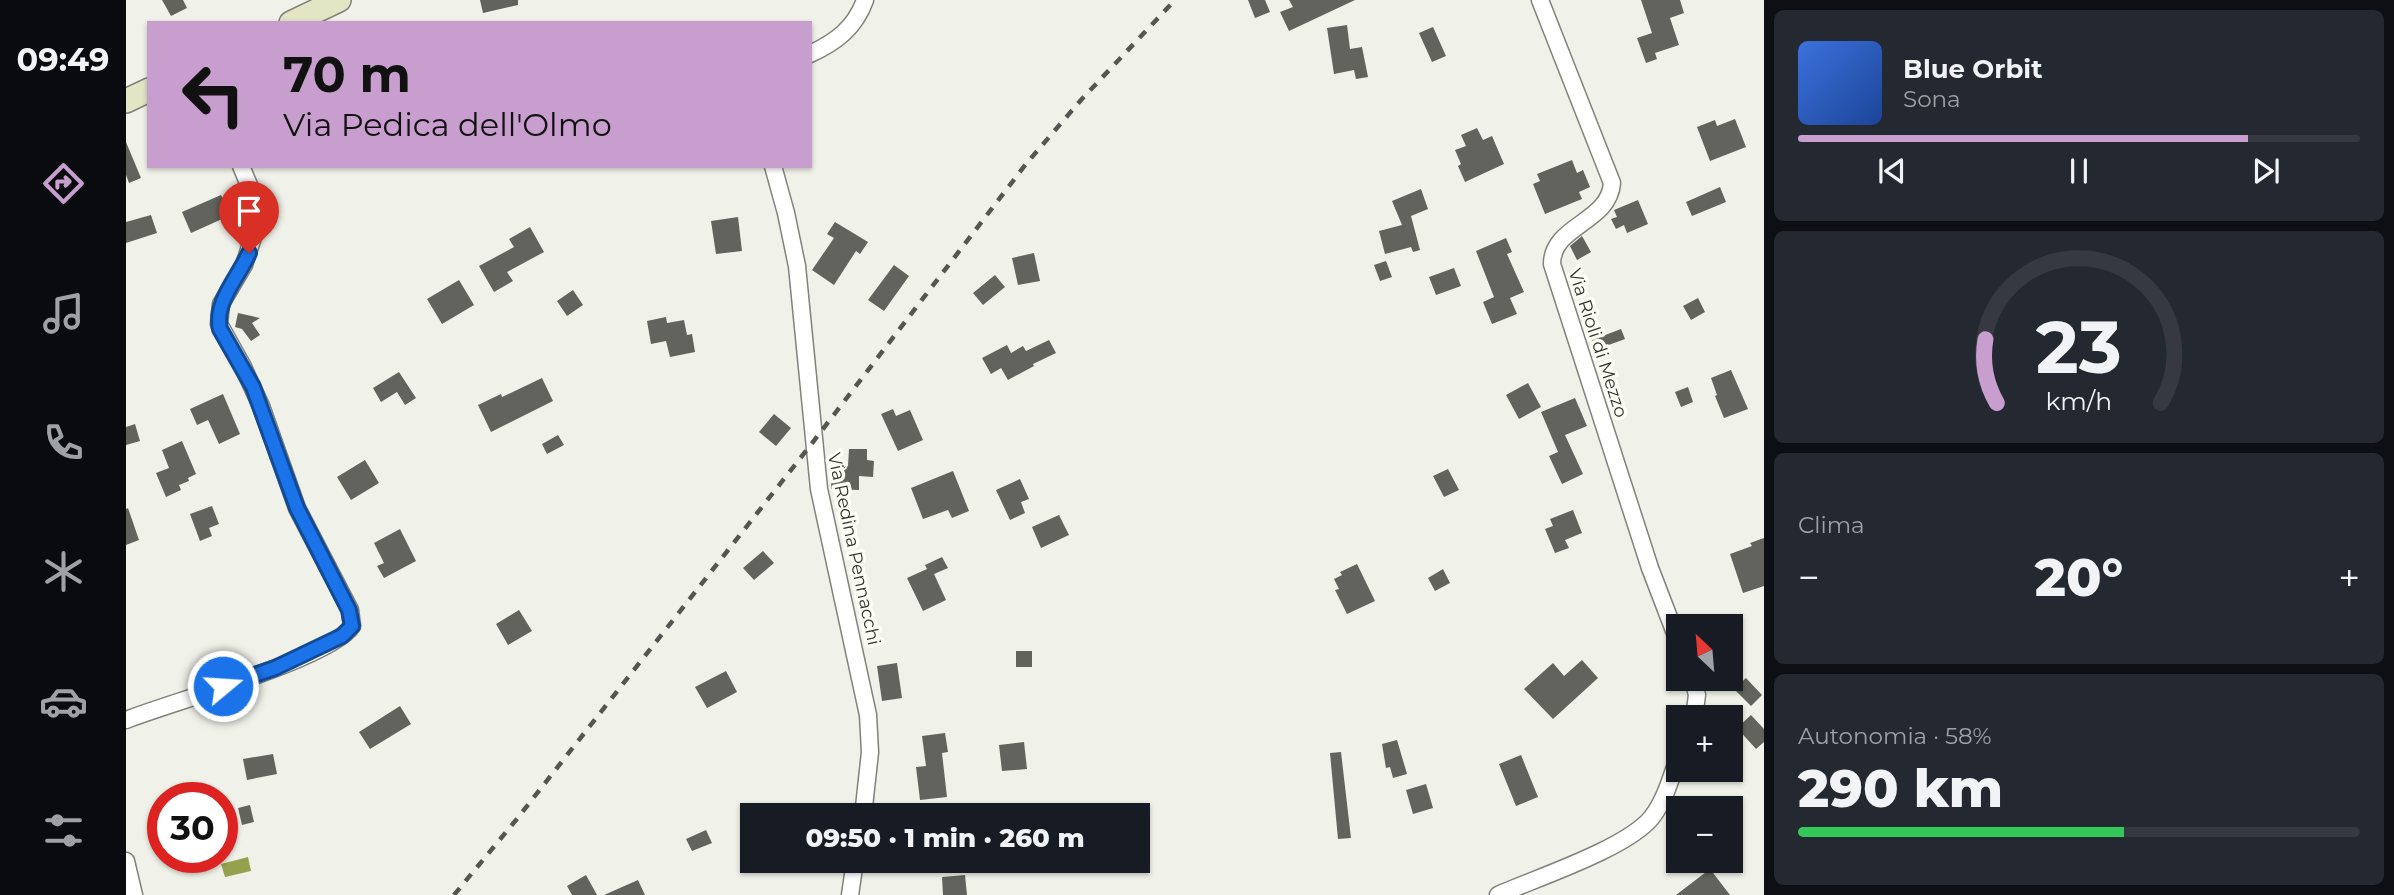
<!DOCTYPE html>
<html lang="it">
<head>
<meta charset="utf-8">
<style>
	body { margin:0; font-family:Montserrat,sans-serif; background:#242831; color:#f1f3f6; height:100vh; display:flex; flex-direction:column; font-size:26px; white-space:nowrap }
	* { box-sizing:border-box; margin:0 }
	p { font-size:23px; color:#9ea1a6 }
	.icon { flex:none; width:38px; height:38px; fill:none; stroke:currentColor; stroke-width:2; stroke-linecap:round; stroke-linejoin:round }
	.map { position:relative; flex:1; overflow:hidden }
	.details { display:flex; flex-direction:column; gap:10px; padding:10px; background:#0d0f14; width:630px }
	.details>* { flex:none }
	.top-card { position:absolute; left:21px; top:21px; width:665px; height:147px; border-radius:0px; box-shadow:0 2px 5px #0004; background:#c89ece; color:#111; overflow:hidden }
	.needle { width:46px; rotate:334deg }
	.tools { position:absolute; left:1540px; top:614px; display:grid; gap:14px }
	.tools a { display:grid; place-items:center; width:77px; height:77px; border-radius:0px; background:#171b24; box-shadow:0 2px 5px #0004; font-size:35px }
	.speed { position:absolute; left:21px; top:782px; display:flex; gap:14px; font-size:35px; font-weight:700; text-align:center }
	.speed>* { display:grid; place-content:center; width:91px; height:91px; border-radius:50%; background:#171b24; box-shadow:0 2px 5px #0004; line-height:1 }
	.speed .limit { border:10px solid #d22; background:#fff; color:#111 }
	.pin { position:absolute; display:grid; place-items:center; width:60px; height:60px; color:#fff; margin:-72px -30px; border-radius:50% 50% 50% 0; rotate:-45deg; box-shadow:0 0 7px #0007 }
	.pin .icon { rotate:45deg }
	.me { position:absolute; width:77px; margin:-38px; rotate:72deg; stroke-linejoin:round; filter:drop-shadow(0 0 5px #0008) }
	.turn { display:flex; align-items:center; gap:24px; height:147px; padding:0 21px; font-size:32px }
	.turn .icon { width:91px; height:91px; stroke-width:2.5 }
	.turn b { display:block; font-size:49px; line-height:60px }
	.big { font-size:52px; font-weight:800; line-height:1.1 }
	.details .card { flex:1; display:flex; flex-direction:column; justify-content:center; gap:10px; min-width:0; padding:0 24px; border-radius:10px; background:#242831 }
	.details .dial { align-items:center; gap:0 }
	.dial svg { height:182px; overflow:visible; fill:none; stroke:#363941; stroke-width:7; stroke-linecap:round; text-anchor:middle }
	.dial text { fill:#f1f3f6; stroke:none }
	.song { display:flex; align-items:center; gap:21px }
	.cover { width:84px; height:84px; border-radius:10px; background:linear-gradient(135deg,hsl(220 70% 55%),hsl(220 70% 35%)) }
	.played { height:7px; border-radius:4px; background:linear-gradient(90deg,#c89ece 80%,#363941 80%) }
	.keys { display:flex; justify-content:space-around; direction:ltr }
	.heat { display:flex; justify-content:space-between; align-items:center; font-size:38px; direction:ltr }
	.charge { height:10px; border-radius:5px; background:linear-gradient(90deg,#34c759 58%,#363941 0) }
	.trip { position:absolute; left:614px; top:803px; width:410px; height:70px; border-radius:0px; background:#171b24; box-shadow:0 2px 5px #0004; font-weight:800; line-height:70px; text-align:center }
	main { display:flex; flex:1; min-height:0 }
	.menu { display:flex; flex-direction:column; width:126px; justify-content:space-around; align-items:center; background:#090b0e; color:#9ea1a6 }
	.menu .icon { width:49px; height:49px }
	.menu .selected { color:#c89ece }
	.menu b { font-size:32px; color:#f1f3f6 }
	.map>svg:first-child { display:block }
	.water { fill:#96a14d }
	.building { fill:#62635c }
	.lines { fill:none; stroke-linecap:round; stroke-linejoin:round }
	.street-casing { stroke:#81827a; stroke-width:19 }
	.secondary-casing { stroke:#81827a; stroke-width:26 }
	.street { stroke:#fff; stroke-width:16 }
	.secondary { stroke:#e2e6c5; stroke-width:23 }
	.rail { stroke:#555651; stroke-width:4.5; stroke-dasharray:9 9; stroke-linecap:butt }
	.route-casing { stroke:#114b97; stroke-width:18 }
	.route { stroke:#1a73e8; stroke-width:12 }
	.labels { text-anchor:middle; stroke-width:7; stroke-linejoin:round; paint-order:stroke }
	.street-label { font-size:18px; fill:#31322e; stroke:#fdfff6 }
</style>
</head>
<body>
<main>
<nav class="menu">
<b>09:49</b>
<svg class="icon selected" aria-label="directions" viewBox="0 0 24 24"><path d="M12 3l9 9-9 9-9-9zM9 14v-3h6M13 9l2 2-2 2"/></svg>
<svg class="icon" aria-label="music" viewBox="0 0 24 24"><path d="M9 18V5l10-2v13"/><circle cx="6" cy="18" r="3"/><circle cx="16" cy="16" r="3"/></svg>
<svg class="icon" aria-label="phone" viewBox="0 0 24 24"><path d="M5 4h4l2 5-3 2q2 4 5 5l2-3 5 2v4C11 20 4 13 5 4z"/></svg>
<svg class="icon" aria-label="climate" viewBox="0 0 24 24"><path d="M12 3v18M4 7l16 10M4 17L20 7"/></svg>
<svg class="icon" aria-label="car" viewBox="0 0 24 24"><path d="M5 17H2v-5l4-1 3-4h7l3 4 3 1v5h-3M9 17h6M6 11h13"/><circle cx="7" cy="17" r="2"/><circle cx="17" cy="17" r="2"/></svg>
<svg class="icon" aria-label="filters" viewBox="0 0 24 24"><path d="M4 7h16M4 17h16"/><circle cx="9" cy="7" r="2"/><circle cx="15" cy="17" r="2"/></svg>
</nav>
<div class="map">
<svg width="1638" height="895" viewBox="0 0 1638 895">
	<rect width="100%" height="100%" fill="#f0f2e9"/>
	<path class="water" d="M122,857L125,871L99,877L95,864Z"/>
	<path class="building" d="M36,0H57L61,8L45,16Z
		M354,0H392V5L357,13Z
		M1122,0H1139L1144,12L1129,18Z
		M1163,0H1229L1163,31L1154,12L1167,7Z
		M1515,0H1554L1558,13L1544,18L1553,45L1529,53L1531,59L1520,63L1511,38L1526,33Z
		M1221,25L1224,49L1236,47L1242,77L1230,79L1228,70L1208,74L1201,28Z
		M1307,27L1320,56L1306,62L1293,33Z
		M1609,119L1620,147L1584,161L1571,127L1589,120L1591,126Z
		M1351,128L1357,140L1366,136L1378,164L1339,182L1332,166L1335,164L1329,150L1340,146L1335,135Z
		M0,142L15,178L3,183L0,175Z
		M1446,160L1451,173L1457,170L1464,187L1453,192L1456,199L1419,214L1407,184L1414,181L1411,174Z
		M1594,187L1600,202L1566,216L1560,202Z
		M1295,189L1302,209L1285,216L1294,250L1287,252L1285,247L1259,254L1253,231L1276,225L1266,201Z
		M95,195L105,215L65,233L56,212Z
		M1512,200L1522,224L1501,233L1498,225L1490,229L1485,219L1491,217L1488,210Z
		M25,215L31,233L0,243V222Z
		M612,217L616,251L590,254L585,221Z
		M709,222L742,242L734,254L730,251L708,285L686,270L708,238L701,234Z
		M404,227L418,252L381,272L387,281L368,292L353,266L388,247L383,239Z
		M1456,236L1465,252L1451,260L1444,246Z
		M1380,238L1386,252L1381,254L1398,292L1384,298L1391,314L1366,324L1357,302L1368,297L1350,251Z
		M908,253L914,281L892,285L886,258Z
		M1260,261L1266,277L1254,281L1248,265Z
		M768,265L783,276L758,311L742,300Z
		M1328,268L1335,286L1310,295L1303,277Z
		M869,275L879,287L857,305L847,293Z
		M333,280L348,305L316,324L301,299Z
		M447,290L457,305L441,316L431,301Z
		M1572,298L1579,312L1565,320L1557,306Z
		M112,313L134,318L126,323L134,335L125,341L116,329L109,327Z
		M540,317L541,323L558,320L561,335L566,334L569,352L544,357L540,341L525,344L521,321Z
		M1495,329L1499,339L1469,350L1466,340Z
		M923,340L930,353L907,364L908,366L882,380L875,368L865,374L856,358L881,345L885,353L897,346L900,351Z
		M1605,370L1622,409L1598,418L1589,396L1591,395L1585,378Z
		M273,372L290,398L279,405L271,392L255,402L247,388Z
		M416,378L427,401L365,432L352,405L375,394L376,397Z
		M1402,383L1415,407L1393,419L1380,395Z
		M1562,387L1567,402L1555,407L1549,392Z
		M97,394L114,434L93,444L82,420L71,425L64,409Z
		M1449,398L1461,426L1439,435L1457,474L1436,484L1423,456L1432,452L1415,412Z
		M767,409L770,416L784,410L797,440L772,451L755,414Z
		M648,414L665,428L650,446L633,432Z
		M9,424L14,441L0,445V427Z
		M432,435L438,445L421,454L416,444Z
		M56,441L70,474L62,478L63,481L53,485L55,490L40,497L30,473L43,468L36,450Z
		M723,449H741V460L748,461L747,477L733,476V490L705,489L706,466H722Z
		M239,460L253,483L225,500L211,477Z
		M1322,469L1333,490L1318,497L1307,476Z
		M827,471L843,511L826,518L822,510L797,519L785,488Z
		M894,479L903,499L895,502L899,513L884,520L870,490Z
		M86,506L93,524L83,528L86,536L74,541L64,514Z
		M2,508L13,540L0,545V509Z
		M1447,510L1456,533L1439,540L1443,548L1429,553L1419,529L1427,526L1424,519Z
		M933,515L943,535L915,548L906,527Z
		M274,529L290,561L258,578L251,566L258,563L248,543Z
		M1638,538V586L1617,593L1604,554L1626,546L1624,543Z
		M637,551L648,563L628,580L617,568Z
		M816,557L822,568L808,574L820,600L797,611L781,578L801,569L799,565Z
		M1231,564L1249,601L1221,614L1209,590L1213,589L1208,579L1216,575L1214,572Z
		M1317,569L1324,583L1309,591L1302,578Z
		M393,610L406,631L382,645L370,624Z
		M890,651H906V667H890Z
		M1456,660L1472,678L1427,719L1398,689L1427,663L1438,676Z
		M771,663L776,698L756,701L751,666Z
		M600,671L611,692L581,708L569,687Z
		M1620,678L1636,695L1625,706L1608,689Z
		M274,706L285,724L244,749L233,732Z
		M1625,715L1638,729V742L1630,749L1611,728Z
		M819,733L822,752L816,753L821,797L794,800L790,767L800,766L796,736Z
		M1271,740L1281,774L1267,778L1264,767L1260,768L1256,744Z
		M898,742L901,769L876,771L873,745Z
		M1215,752L1225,838L1212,839L1204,753Z
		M147,754L151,774L121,780L117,759Z
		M1395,755L1412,797L1390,806L1373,764Z
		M1300,784L1307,808L1287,814L1280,790Z
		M124,805L128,822L116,825L112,808Z
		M580,830L586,843L566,851L560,839Z
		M1584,869L1604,895H1550Z
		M460,875L471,895H446L441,886Z
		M839,875L841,895H817L816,877Z
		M512,880L519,895H478Z"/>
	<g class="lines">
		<defs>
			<path id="street" d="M1414,0L1486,183C1483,223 1426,225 1426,264L1524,568L1552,641
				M684,54C710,42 729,28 739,0
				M647,166L660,213L671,266L693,489L742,715L744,752L737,816
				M1567,679L1571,695L1568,718
				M0,720C42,703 206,658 226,626L224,610L171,508L135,406L117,367L93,324L95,304L118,265L131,225L128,197L115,166
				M0,861L8,895
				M724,895L729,861
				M1372,895C1410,878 1502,848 1526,817C1539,800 1545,778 1552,758"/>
			<path id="secondary" d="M165,23L213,0
				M0,101L23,90"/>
		</defs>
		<use href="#street" class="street-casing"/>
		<use href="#secondary" class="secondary-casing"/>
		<use href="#street" class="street"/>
		<use href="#secondary" class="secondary"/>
		<path class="rail" d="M328,895L390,820L687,442L900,164L955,100L1049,0"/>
	</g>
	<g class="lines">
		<defs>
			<path id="route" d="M97,686L149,668L216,636L226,626L223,610L171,508L127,387L94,329C88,302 112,278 123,253"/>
		</defs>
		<use href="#route" class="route-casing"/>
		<use href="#route" class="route"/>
	</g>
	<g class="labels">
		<g class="street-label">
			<text transform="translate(1472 343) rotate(72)" y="6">Via Rioli di Mezzo</text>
			<text transform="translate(728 549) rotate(78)" y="6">Via Redina Pennacchi</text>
		</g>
	</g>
</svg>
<div class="tools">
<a><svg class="needle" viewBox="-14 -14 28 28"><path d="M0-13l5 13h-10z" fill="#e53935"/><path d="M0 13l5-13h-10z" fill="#9ea1a6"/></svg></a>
<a>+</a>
<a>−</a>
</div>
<div class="speed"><div class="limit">30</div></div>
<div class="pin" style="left:123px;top:253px;background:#d93025"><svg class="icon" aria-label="arrive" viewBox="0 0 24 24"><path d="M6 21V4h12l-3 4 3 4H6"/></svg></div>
<svg class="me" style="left:97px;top:686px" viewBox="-20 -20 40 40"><circle r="17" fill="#1a73e8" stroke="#fff" stroke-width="3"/><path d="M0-11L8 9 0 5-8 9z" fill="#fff"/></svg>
<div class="trip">09:50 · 1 min · 260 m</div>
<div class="top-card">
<div class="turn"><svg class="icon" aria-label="left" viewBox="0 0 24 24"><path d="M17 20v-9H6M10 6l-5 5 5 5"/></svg><div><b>70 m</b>Via Pedica dell'Olmo</div></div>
</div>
</div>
<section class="details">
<div class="card">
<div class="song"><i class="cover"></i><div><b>Blue Orbit</b><p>Sona</p></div></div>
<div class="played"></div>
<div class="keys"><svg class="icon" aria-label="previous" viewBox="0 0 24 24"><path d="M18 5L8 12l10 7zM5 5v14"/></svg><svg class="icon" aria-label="pause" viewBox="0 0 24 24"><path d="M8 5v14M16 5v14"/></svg><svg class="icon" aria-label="next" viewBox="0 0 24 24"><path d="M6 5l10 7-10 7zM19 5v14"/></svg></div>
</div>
<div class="card dial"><svg viewBox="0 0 100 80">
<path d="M14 69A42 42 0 1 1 86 69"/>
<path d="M14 69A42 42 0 0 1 9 41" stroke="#c89ece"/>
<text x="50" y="56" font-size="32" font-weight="700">23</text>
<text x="50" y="72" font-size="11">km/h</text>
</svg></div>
<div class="card"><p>Clima</p>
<div class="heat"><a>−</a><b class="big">20°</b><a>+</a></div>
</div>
<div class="card"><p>Autonomia · 58%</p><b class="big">290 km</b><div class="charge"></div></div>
</section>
</main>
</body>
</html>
